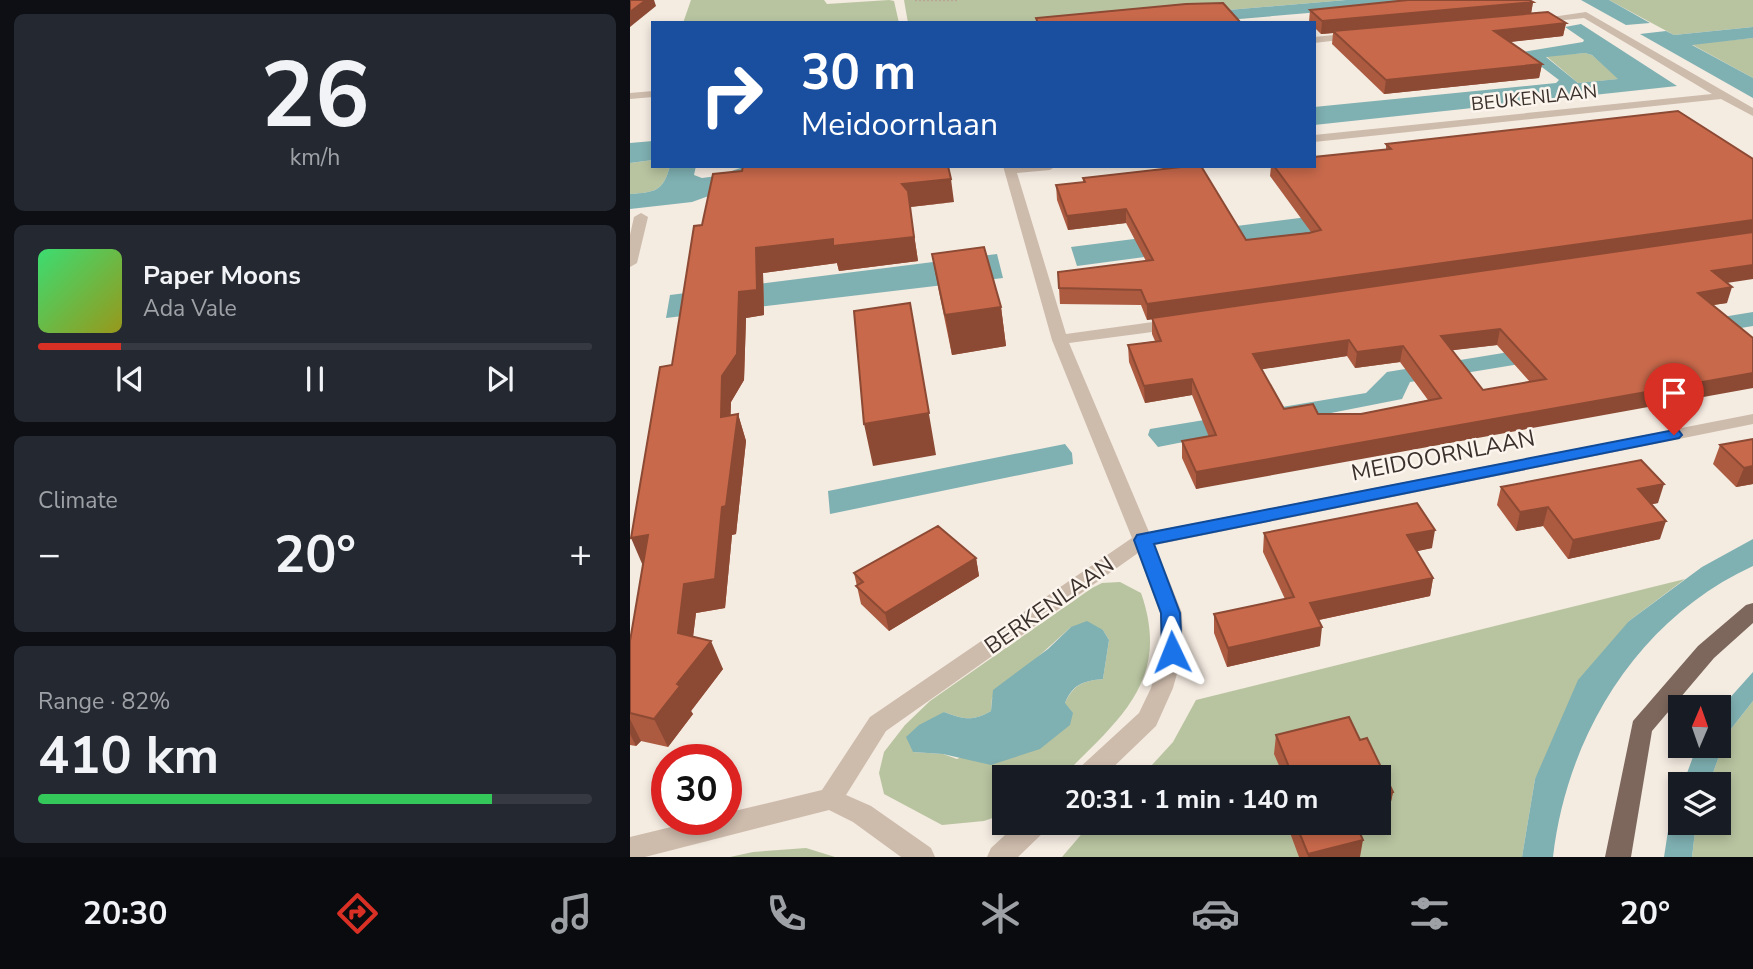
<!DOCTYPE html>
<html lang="en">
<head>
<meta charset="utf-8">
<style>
	body { margin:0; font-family:"Nunito Sans",sans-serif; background:#242831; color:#f1f3f6; height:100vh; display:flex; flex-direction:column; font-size:26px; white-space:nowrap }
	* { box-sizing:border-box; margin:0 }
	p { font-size:23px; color:#9ea1a6 }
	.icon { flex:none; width:38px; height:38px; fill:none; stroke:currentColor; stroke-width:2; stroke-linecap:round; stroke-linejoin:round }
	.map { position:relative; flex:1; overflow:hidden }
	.sheet { display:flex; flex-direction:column; gap:14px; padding:14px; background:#0d0f14; width:630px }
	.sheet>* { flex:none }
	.hud { position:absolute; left:21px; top:21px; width:665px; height:147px; border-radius:0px; box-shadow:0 4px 10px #0003; background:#1a4fa0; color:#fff; overflow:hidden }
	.needle { width:46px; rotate:2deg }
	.controls { position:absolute; left:1038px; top:695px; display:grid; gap:14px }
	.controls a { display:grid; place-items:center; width:63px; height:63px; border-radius:0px; background:#171b24; box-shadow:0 4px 10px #0003; font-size:35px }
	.speed { position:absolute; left:21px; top:744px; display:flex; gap:14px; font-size:35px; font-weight:700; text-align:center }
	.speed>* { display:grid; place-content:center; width:91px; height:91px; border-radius:50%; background:#171b24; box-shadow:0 4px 10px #0003; line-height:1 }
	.speed .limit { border:10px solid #d22; background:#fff; color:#111 }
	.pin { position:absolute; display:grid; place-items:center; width:60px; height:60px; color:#fff; margin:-72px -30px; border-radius:50% 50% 50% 0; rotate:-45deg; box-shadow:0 0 7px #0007 }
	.pin .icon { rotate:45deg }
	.me { position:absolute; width:77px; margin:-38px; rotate:358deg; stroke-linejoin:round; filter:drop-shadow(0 0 5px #0008) }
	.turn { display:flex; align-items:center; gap:24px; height:147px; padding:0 35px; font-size:32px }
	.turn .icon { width:91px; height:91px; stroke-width:2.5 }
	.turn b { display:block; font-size:49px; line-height:60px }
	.big { font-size:52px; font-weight:700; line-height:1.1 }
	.sheet .widget { flex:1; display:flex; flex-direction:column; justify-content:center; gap:10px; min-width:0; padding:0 24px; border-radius:10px; background:#242831 }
	.sheet .dial { align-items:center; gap:0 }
	.dial b { font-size:91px; line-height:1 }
	.song { display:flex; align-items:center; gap:21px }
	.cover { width:84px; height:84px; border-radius:10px; background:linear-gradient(135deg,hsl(140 70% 55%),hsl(60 70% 35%)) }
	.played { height:7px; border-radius:4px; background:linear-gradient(90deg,#d93025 15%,#363941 15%) }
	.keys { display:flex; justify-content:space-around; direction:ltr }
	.heat { display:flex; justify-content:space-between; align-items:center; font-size:38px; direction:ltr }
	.charge { height:10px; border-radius:5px; background:linear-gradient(90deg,#34c759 82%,#363941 0) }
	.trip { position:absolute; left:362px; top:765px; width:399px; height:70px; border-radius:0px; background:#171b24; box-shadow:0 4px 10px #0003; font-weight:700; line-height:70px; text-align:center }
	.dock { display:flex; height:112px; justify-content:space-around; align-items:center; background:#090b0e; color:#9ea1a6 }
	.dock .icon { width:49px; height:49px }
	.dock .current { color:#d93025 }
	.dock b { font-size:32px; color:#f1f3f6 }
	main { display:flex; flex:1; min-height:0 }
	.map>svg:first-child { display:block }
	.green { fill:#b8c4a0; fill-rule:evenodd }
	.water { fill:#7fb0b2; fill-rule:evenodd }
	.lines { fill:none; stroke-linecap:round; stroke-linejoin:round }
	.path { stroke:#b9a596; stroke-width:2.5; stroke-dasharray:2 2; stroke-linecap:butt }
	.minor { fill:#cdbbac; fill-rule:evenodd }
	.major { fill:#7d675c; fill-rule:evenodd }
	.wall { fill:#ac5a40; fill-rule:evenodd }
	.shaded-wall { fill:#8c4a34 }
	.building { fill:#c8694b; stroke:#8c4a34; stroke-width:2; fill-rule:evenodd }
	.route { fill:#1a73e8; stroke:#114b97; stroke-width:2 }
	.labels { text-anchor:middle; stroke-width:5; stroke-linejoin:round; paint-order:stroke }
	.far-street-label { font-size:19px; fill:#3b302b; stroke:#fbf5ee }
	.street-label { font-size:23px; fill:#3b302b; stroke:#fbf5ee }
</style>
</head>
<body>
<main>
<section class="sheet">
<div class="widget dial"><b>26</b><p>km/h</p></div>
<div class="widget">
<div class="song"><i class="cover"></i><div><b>Paper Moons</b><p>Ada Vale</p></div></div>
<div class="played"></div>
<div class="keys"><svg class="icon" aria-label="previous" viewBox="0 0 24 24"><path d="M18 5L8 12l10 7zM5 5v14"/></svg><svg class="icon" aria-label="pause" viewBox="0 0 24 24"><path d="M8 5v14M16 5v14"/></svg><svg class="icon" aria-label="next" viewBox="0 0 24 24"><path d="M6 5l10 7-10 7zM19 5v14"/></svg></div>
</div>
<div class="widget"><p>Climate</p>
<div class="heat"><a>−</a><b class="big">20°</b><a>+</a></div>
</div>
<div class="widget"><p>Range · 82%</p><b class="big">410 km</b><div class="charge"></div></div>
</section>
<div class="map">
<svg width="1123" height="857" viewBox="0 0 1123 857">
	<rect width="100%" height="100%" fill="#f4ebe1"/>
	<path class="green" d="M61,0H194L197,4L259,0L264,1L269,23H53Z
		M274,0H716L446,23H278Z
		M979,0H1123V27L1044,35Z
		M1123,38V78L1061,44Z
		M955,53L962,55L989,79L948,83L916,56Z
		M23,160V166H40C33,192 25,192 0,194V163Z
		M1055,579L999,621L905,779L892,857H432L461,823L749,822V777H511L543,742L566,700Z
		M490,582L511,593C542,681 488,720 432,777H374V814L354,821L312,825L254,794L249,773L254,752L275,725L300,701L462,588L472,583ZM441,627L473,630L479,640L473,679C453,681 444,684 435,703L327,759L313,754L283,752L314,712C332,719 343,722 361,711L362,698Z
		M1123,701V857H1062L1066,823L1088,822V784H1079L1097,734Z
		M176,848L205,857H100L123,852Z"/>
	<path class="water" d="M716,0H831L562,23H446Z
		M951,0H979L1020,23L996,25Z
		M951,24L1047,86L684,125V107L926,83L929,80L892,52L953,42L954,40L935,27ZM955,53L962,55L988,79L948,83L916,57Z
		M1123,27V38L1062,45L1123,78V98L1010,34L1036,31L1044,35Z
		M23,141V160L0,163V143Z
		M40,166H66L64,175L72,178L87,176L116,166L126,179L62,202L0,209V194C25,192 33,192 40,166Z
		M788,203L702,232L447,266L441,247Z
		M367,254L373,278L36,318L40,295Z
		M1123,312V326L780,382L772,399L528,447L518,435L520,429L736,393L757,372Z
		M435,444L442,453L443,464L200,514L198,491Z
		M1123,539V566C1009,618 937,734 923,857H892L905,779L948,680L999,621L1072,567Z
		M457,621L473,630L479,640L473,679C453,681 443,684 435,703L443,713L440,725L410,749L361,765L313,754L283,752L276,737L289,725L314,712C332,719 343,722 361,711L363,690L418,649L441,627Z
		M1123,672V701L1097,734L1079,784H1053L1067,746H1088L1089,710Z
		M1050,791V822L1066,823L1062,857H1034L1040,818Z"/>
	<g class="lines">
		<path class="path" d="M285,0H328"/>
		<path class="minor" d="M956,12L1123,108V116L1091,99L684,142V135L1082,94L954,18L906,23L901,20Z
			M724,33L727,34V38L684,43V37Z
			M23,91V97L0,99V93Z
			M373,166H426L420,170L387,173L436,334L545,319L553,324L545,329L439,343L519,532L1123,414V424L525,545L552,613L553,652L543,688L526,726L473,777H444L447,770L509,713L521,688L531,652L530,613L508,553L256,731L216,795L241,806L301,848L305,857H271L223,822L199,810L15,857H0V837L74,819H96V813L192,790L240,717L502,538L422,340Z
			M11,213L18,217L7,263L0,267V235L4,217Z
			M389,822H419L416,830L388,857H357L361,848Z"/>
		<path class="major" d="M1123,603V623L1084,658L1022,731L1001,857H975L1003,721L1068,646L1116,605Z"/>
	</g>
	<path class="wall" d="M903,2L901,13L936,23L933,36L879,42L912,64L909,78L754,94L702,44L703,33L691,34L684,27V23L679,22L680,10Z
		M756,144L1097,283V303L1083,305L1123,338L566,489L552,458V441L579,437L562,395L515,403L499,362L498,345L525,341L522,334V319L517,320L511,305L430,304L428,272L516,261L496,223L438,230L427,200L426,185L453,182V178L616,240L681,232L640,176L641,166H684L756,149ZM867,345L900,382L853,390L822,350ZM717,356L725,368L770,362L798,400L731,414H688L654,409L631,369Z
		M324,202L280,207L288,261L209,271L207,263L133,273L134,315L116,318L114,380L101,402L100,416L108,414L116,441L106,534L102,535L95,608L66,613L63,636L93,669L61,711L63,714L38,747L11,741L6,746L0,745V641L13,566L42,365L64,226Z
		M302,254L371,307L376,346L322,355L309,292Z
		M1123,439V484L1106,487L1083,464L1090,445Z
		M871,487L1028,503L1022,504L1030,539L938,559L913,526L886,531L867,505Z
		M634,533L802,548L787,551L803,578L800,596L689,620L690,646L597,667L584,633V614L655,599L633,552Z
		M346,558L349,576L259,631L231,604L224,573Z
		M719,717L730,740L737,738L763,792L759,811L749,814V777H654L644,754L646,735Z
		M656,822H725L730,857H669Z"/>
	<path class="shaded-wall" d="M16,0H24L26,6L0,27V12Z
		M903,2L901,14L703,31V33L691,34L692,21Z
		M936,23L933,36L862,44L864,31Z
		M912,64L909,78L754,94L756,80Z
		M321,179L324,202L280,207L288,261L209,271L207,263L133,273L134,315L116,318L114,380L101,402L100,444L91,417L92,376L109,292L126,248L272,184Z
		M496,209V223L438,230L437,216Z
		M1123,220V234L517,320V304Z
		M1123,265V279L1077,286L1082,271Z
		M1102,287L1097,303L1063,308L1068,293Z
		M280,303L306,455L243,466L234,424Z
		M371,307L376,346L322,355L315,315Z
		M870,329L867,345L808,352L811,336Z
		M719,340L717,356L622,371L623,354Z
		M773,346L770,362L725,368L727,352Z
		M1123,373V388L566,489V472Z
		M562,379V395L515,403L514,386Z
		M108,414L116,441L106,534L102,535L95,608L66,613L60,662L48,633L54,584L92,507Z
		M1123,466V484L1106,487L1114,468Z
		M1034,484L1028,503L1002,508L1008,489Z
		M918,507L913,526L886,531L890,512Z
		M1036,521L1030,539L938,559L943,540Z
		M805,530L802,548L774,554L777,535Z
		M18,535L13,566L1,538Z
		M346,558L349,576L259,631L255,613Z
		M803,578L800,596L679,622L680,603Z
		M692,627L690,646L597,667L598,648Z
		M81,641L93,669L61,711L63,714L38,747L24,719L47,684Z
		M0,719L11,741L6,746L0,734Z
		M763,792L759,811L749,814V796Z
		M733,840L730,857H678V854Z"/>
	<path class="building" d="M0,0H16L0,12Z
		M778,0H899L903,2L692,21L680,10Z
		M593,3L611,23H408L406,18L556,4Z
		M918,12L936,23L864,31L912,64L756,80L703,31Z
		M1048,111L1123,159V220L517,304L511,290L429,288L428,272L523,260L496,209L437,216L426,185L455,182L453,178L560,166H571L616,240L679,233L691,230L644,166H684V157L761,149L756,144Z
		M113,166H318L321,179L272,184L278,191L284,237L203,246V239L126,248L127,290L109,292L107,354L92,376L91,417L108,414L96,506L92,507L85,579L54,584L48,633L81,641L47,684L50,686L24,719L0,713V641L18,535L1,538L30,367L42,365L64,226L72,225L83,174L112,171Z
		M1123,232V265L1082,271L1102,287L1068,293L1123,338V373L566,472L552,441L586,435L562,379L514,386L498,345L531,341L522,318ZM870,329L916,379L853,390L811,336ZM719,340L727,352L773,346L811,398L731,414H688L683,404L654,409L623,354Z
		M354,247L371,307L315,315L302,254Z
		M280,303L299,413L234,424L224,311Z
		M1123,439V466L1114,468L1090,445Z
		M1011,460L1034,484L1008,489L1036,521L943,540L918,507L890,512L871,487Z
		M787,503L805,530L777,535L803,578L680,603L692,627L598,648L584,614L664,597L634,533Z
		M308,526L346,558L255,613L226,586L233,582L224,573Z
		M719,717L730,740L737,738L763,792L749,796V777H663L646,735Z
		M665,822H725L733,840L678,854Z"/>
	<path class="route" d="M1044,430L1049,431L1052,435L1049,438L524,544L550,613L552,652L549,658L542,660L535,658L532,652L531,613L504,540L507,535Z"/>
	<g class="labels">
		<g class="far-street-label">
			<text transform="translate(904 97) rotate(-6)" y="7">BEUKENLAAN</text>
		</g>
		<g class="street-label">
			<text transform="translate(813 455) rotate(-11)" y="8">MEIDOORNLAAN</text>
			<text transform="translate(419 605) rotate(-35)" y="8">BERKENLAAN</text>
		</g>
	</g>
</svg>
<div class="controls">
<a><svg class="needle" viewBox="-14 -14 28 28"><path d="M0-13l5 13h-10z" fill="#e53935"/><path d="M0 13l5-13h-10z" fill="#9ea1a6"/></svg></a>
<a><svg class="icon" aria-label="layers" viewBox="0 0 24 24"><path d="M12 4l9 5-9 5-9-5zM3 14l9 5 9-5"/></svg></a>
</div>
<div class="speed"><div class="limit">30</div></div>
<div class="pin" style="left:1044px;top:435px;background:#d93025"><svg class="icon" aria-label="arrive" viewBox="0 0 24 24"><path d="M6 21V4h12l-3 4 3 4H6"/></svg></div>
<svg class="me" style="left:542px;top:652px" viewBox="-20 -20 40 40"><path d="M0-17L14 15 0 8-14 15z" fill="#1a73e8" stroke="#fff" stroke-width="4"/></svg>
<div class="trip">20:31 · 1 min · 140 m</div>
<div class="hud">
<div class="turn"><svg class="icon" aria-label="right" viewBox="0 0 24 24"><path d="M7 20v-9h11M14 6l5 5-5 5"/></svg><div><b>30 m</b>Meidoornlaan</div></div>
</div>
</div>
</main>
<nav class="dock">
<b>20:30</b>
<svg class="icon current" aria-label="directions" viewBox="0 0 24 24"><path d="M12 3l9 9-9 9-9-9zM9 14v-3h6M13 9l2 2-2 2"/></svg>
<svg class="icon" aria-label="music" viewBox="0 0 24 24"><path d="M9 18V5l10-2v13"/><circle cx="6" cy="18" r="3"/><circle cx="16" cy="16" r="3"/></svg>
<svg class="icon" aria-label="phone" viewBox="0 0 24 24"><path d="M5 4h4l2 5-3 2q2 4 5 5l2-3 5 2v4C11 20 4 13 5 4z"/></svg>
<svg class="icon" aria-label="climate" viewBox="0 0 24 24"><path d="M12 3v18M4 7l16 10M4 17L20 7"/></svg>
<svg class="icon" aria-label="car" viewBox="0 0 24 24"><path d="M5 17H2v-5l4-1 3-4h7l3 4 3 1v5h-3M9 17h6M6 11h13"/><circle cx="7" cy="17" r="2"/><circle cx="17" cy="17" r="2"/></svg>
<svg class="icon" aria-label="filters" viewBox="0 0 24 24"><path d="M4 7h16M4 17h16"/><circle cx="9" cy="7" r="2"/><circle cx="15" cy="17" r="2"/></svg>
<b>20°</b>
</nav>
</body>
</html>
